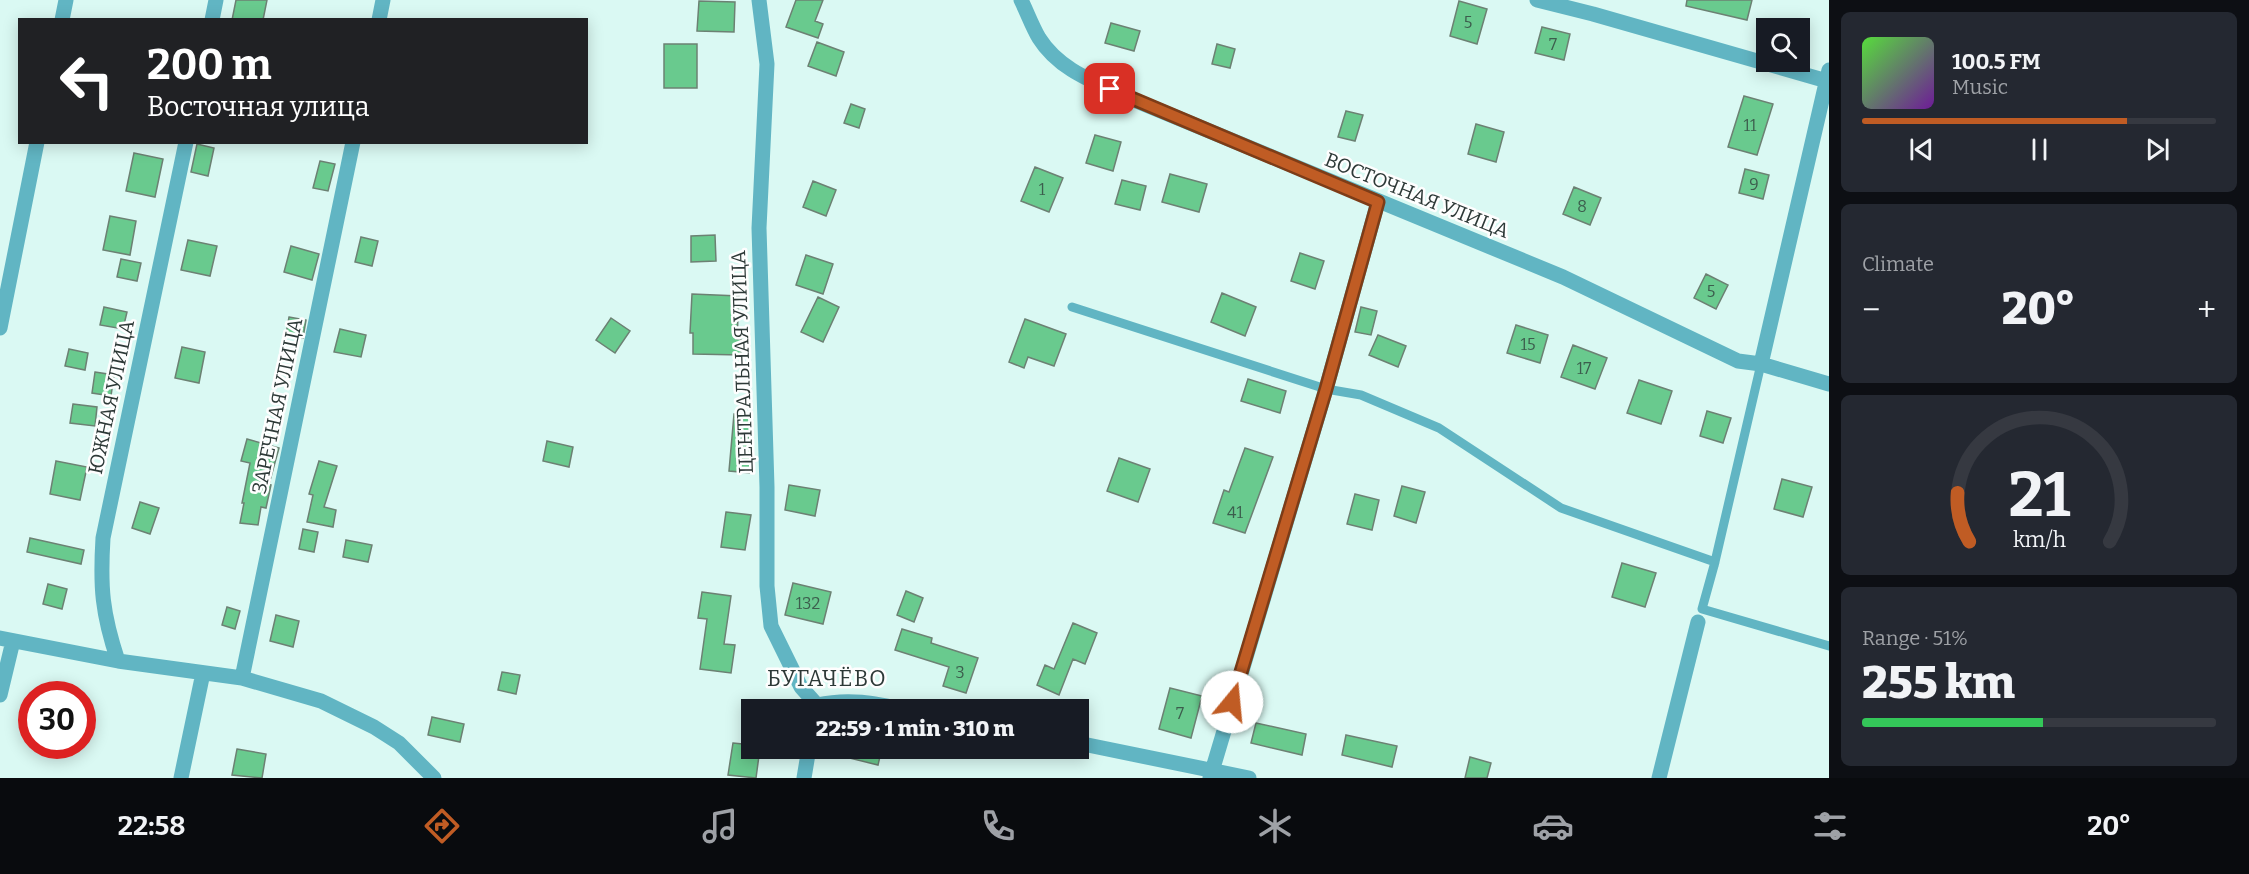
<!DOCTYPE html>
<html lang="en">
<head>
<meta charset="utf-8">
<style>
	body { margin:0; font-family:Bitter,serif; background:#242831; color:#f1f3f6; height:100vh; display:flex; flex-direction:column; font-size:22px; white-space:nowrap }
	* { box-sizing:border-box; margin:0 }
	p { font-size:20px; color:#9ea1a6 }
	.icon { flex:none; width:33px; height:33px; fill:none; stroke:currentColor; stroke-width:2; stroke-linecap:round; stroke-linejoin:round }
	.map { position:relative; flex:1; overflow:hidden }
	.panel { display:flex; flex-direction:column; gap:12px; padding:12px; background:#0d0f14; width:420px }
	.panel>* { flex:none }
	.guide { position:absolute; left:18px; top:18px; width:570px; height:126px; border-radius:0px; box-shadow:0 3px 15px #0003; background:#202124; color:#fff; overflow:hidden }
	.controls { position:absolute; left:1756px; top:18px; display:grid; gap:12px }
	.controls a { display:grid; place-items:center; width:54px; height:54px; border-radius:0px; background:#171b24; box-shadow:0 3px 15px #0003; font-size:30px }
	.speed { position:absolute; left:18px; top:681px; display:flex; gap:12px; font-size:30px; font-weight:700; text-align:center }
	.speed>* { display:grid; place-content:center; width:78px; height:78px; border-radius:50%; background:#171b24; box-shadow:0 3px 15px #0003; line-height:1 }
	.speed .limit { border:9px solid #d22; background:#fff; color:#111 }
	.pin { position:absolute; display:grid; place-items:center; width:51px; height:51px; color:#fff; margin:-26px; border-radius:12px; box-shadow:0 3px 9px #0006 }
	.me { position:absolute; width:66px; margin:-33px; rotate:17deg; stroke-linejoin:round; filter:drop-shadow(0 0 4px #0008) }
	.turn { display:flex; align-items:center; gap:21px; height:126px; padding:0 30px; font-size:27px }
	.turn .icon { width:78px; height:78px; stroke-width:2.5 }
	.turn b { display:block; font-size:42px; line-height:51px }
	.big { font-size:45px; font-weight:800; line-height:1.1 }
	.panel .widget { flex:1; display:flex; flex-direction:column; justify-content:center; gap:9px; min-width:0; padding:0 21px; border-radius:9px; background:#242831 }
	.panel .dial { align-items:center; gap:0 }
	.dial svg { height:156px; overflow:visible; fill:none; stroke:#363941; stroke-width:7; stroke-linecap:round; text-anchor:middle }
	.dial text { fill:#f1f3f6; stroke:none }
	.song { display:flex; align-items:center; gap:18px }
	.cover { width:72px; height:72px; border-radius:9px; background:linear-gradient(135deg,hsl(110 70% 55%),hsl(280 70% 35%)) }
	.played { height:6px; border-radius:3px; background:linear-gradient(90deg,#c05c24 75%,#363941 75%) }
	.keys { display:flex; justify-content:space-around; direction:ltr }
	.heat { display:flex; justify-content:space-between; align-items:center; font-size:33px; direction:ltr }
	.charge { height:9px; border-radius:4px; background:linear-gradient(90deg,#34c759 51%,#363941 0) }
	.trip { position:absolute; left:741px; top:699px; width:348px; height:60px; border-radius:0px; background:#171b24; box-shadow:0 3px 15px #0003; font-weight:800; line-height:60px; text-align:center }
	.dock { display:flex; height:96px; justify-content:space-around; align-items:center; background:#090b0e; color:#9ea1a6 }
	.dock .icon { width:42px; height:42px }
	.dock .current { color:#c05c24 }
	.dock b { font-size:27px; color:#f1f3f6 }
	main { display:flex; flex:1; min-height:0 }
	.map>svg:first-child { display:block }
	.building { fill:#69ca8e; stroke:#6c8173; stroke-width:1.5 }
	.lines { fill:none; stroke-linecap:round; stroke-linejoin:round }
	.lane { stroke:#61b5c3; stroke-width:9 }
	.street { stroke:#61b5c3; stroke-width:15 }
	.route-casing { stroke:#7d3c17; stroke-width:15 }
	.route { stroke:#c05c24; stroke-width:10 }
	.labels { text-anchor:middle; stroke-width:5; stroke-linejoin:round; paint-order:stroke }
	.number-label { font-size:16px; fill:#3c5d4d }
	.street-label { font-size:20px; fill:#2d3937; stroke:#fefefe }
	.quarter-label { font-size:22px; letter-spacing:1.5px; fill:#2d3937; stroke:#fefefe }
</style>
</head>
<body>
<main>
<div class="map">
<svg width="1829" height="778" viewBox="0 0 1829 778">
	<rect width="100%" height="100%" fill="#daf9f3"/>
	<path class="building" d="M236,0H267L263,20H232Z
		M796,0H823L815,21L823,24L818,38L786,27Z
		M1687,0H1752L1747,20L1686,6Z
		M699,1L735,2L734,32L697,31Z
		M1459,1L1487,9L1477,44L1450,36Z
		M1111,23L1140,31L1134,51L1105,43Z
		M1542,27L1570,34L1564,60L1535,53Z
		M817,42L844,52L836,76L808,66Z
		M664,44H697V88H664Z
		M1217,44L1235,49L1230,68L1212,64Z
		M1744,96L1773,104L1757,155L1728,147Z
		M851,104L865,109L859,128L844,123Z
		M1346,111L1363,115L1355,141L1338,137Z
		M1476,124L1504,132L1496,162L1468,154Z
		M1095,135L1121,142L1113,171L1086,163Z
		M197,144L214,148L208,176L191,172Z
		M134,153L163,159L155,197L126,191Z
		M320,161L335,164L328,191L313,188Z
		M1035,167L1063,178L1049,212L1021,201Z
		M1745,169L1769,175L1763,199L1739,193Z
		M1170,174L1207,184L1199,212L1162,202Z
		M1122,180L1146,186L1140,210L1115,204Z
		M813,181L836,190L826,216L803,207Z
		M1574,187L1601,198L1590,225L1563,214Z
		M110,216L136,221L130,255L103,250Z
		M715,235L716,261L691,262V236Z
		M361,237L378,241L372,266L355,262Z
		M188,240L217,246L210,276L181,270Z
		M291,246L319,254L312,280L284,272Z
		M1300,253L1324,261L1315,289L1291,281Z
		M806,255L833,264L823,294L796,285Z
		M121,259L141,263L137,281L117,277Z
		M1706,274L1728,285L1716,309L1694,298Z
		M1222,293L1256,307L1245,336L1211,322Z
		M692,294L739,296L737,339H741V355L693,354V333H690Z
		M818,297L839,307L823,342L801,332Z
		M104,307L127,312L123,329L100,325Z
		M1361,307L1377,311L1371,335L1355,332Z
		M289,317L306,320L303,338L286,334Z
		M611,318L630,331L615,353L596,340Z
		M1025,319L1066,334L1054,366L1028,357L1024,368L1009,362Z
		M1516,325L1548,335L1540,363L1507,353Z
		M340,329L366,335L361,357L334,352Z
		M1378,335L1406,346L1398,367L1369,355Z
		M1573,345L1607,358L1595,389L1561,377Z
		M182,347L205,352L199,383L175,378Z
		M69,349L88,353L85,370L65,366Z
		M95,372L114,375L111,396L92,393Z
		M1248,379L1286,391L1280,413L1241,401Z
		M1639,380L1672,391L1661,424L1627,413Z
		M73,404L97,407L95,426L70,423Z
		M1707,411L1731,418L1723,443L1700,436Z
		M734,414L751,415L749,441L753,442L750,473L729,471Z
		M247,439L279,448L269,484L271,485L266,508L261,507L258,525L240,523L244,503H242L250,463L241,461Z
		M547,441L573,447L569,467L543,461Z
		M1245,448L1273,457L1245,533L1213,523L1224,490L1229,492Z
		M1119,458L1150,469L1138,502L1107,491Z
		M56,461L87,467L80,500L50,494Z
		M319,461L337,466L324,507L336,510L333,527L307,522L313,495L309,494Z
		M1782,479L1812,487L1803,517L1774,509Z
		M789,485L820,490L815,516L785,510Z
		M1402,486L1425,492L1416,523L1394,516Z
		M1355,494L1379,500L1372,530L1347,524Z
		M140,502L159,508L150,534L132,528Z
		M726,512L751,515L745,550L721,547Z
		M303,529L318,532L314,552L299,549Z
		M30,538L84,550L81,564L27,552Z
		M346,540L372,545L368,562L343,557Z
		M1622,563L1656,573L1645,607L1612,597Z
		M793,583L831,592L823,624L785,615Z
		M48,584L67,589L62,609L43,604Z
		M906,591L923,598L914,622L897,615Z
		M702,592L731,596L724,644L735,645L731,673L700,669L707,619L698,618Z
		M227,607L240,611L235,629L222,625Z
		M276,615L299,621L293,647L270,641Z
		M1073,623L1097,633L1085,664L1073,659L1059,695L1037,685L1045,665L1054,669Z
		M902,629L932,638L931,643L978,658L966,693L943,686L949,667L895,650Z
		M502,672L520,675L516,694L498,690Z
		M1170,688L1202,696L1191,738L1159,729Z
		M432,717L464,724L460,742L428,735Z
		M1256,723L1306,734L1302,755L1251,743Z
		M1346,735L1397,746L1392,767L1342,755Z
		M733,743L752,745V748H760L756,778L728,775Z
		M833,748H882L878,765L833,754Z
		M237,749L266,754L262,778L232,775Z
		M1470,757L1491,763L1487,778H1465Z"/>
	<g class="lines">
		<path class="lane" d="M1072,307L1326,389L1361,395L1439,428L1561,508L1715,562L1702,609L1829,646
			M1714,566L1761,364"/>
		<path class="street" d="M759,0L767,64L759,228L767,487V586L771,626L801,687L817,705L816,710
			M1021,0C1027,12 1032,26 1039,38C1059,70 1095,82 1127,97L1563,277L1738,361L1761,364L1829,384
			M1537,0L1593,14L1827,81
			M62,20L66,0
			M212,20L216,0
			M379,20L383,0
			M0,328L37,142
			M1761,364L1829,70
			M0,638L118,661L242,678L321,701L374,727L399,743L434,778
			M118,661C102,613 100,587 103,538L186,142
			M242,678L353,142
			M0,695L13,641
			M817,705C849,698 874,703 906,710
			M1078,743L1249,778
			M181,778L203,673
			M804,778L809,748
			M1210,778L1326,389L1378,202
			M1659,778L1698,622"/>
	</g>
	<g class="lines">
		<defs>
			<path id="route" d="M1110,89L1378,202L1326,389L1232,702"/>
		</defs>
		<use href="#route" class="route-casing"/>
		<use href="#route" class="route"/>
	</g>
	<g class="labels">
		<g class="number-label">
			<text x="1468" y="28">5</text>
			<text x="1553" y="50">7</text>
			<text x="1750" y="131">11</text>
			<text x="1754" y="190">9</text>
			<text x="1042" y="195">1</text>
			<text x="1582" y="212">8</text>
			<text x="1711" y="297">5</text>
			<text x="1528" y="350">15</text>
			<text x="1584" y="374">17</text>
			<text x="1235" y="518">41</text>
			<text x="808" y="609">132</text>
			<text x="960" y="678">3</text>
			<text x="1180" y="719">7</text>
		</g>
		<g class="street-label">
			<text transform="translate(1417 195) rotate(22)" y="7">ВОСТОЧНАЯ УЛИЦА</text>
			<text transform="translate(742 362) rotate(-92)" y="7">ЦЕНТРАЛЬНАЯ УЛИЦА</text>
			<text transform="translate(111 397) rotate(-78)" y="7">ЮЖНАЯ УЛИЦА</text>
			<text transform="translate(277 406) rotate(-78)" y="7">ЗАРЕЧНАЯ УЛИЦА</text>
		</g>
		<g class="quarter-label">
			<text x="827" y="686">БУГАЧЁВО</text>
		</g>
	</g>
</svg>
<div class="controls">
<a><svg class="icon" aria-label="search" viewBox="0 0 24 24"><circle cx="10" cy="10" r="6"/><path d="M15 15l6 6"/></svg></a>
</div>
<div class="speed"><div class="limit">30</div></div>
<div class="pin" style="left:1110px;top:89px;background:#d93025"><svg class="icon" aria-label="arrive" viewBox="0 0 24 24"><path d="M6 21V4h12l-3 4 3 4H6"/></svg></div>
<svg class="me" style="left:1232px;top:702px" viewBox="-20 -20 40 40"><circle r="19" fill="#fff"/><path d="M0-13L10 11 0 6-10 11z" fill="#c05c24"/></svg>
<div class="trip">22:59 · 1 min · 310 m</div>
<div class="guide">
<div class="turn"><svg class="icon" aria-label="left" viewBox="0 0 24 24"><path d="M17 20v-9H6M10 6l-5 5 5 5"/></svg><div><b>200 m</b>Восточная улица</div></div>
</div>
</div>
<section class="panel">
<div class="widget">
<div class="song"><i class="cover"></i><div><b>100.5 FM</b><p>Music</p></div></div>
<div class="played"></div>
<div class="keys"><svg class="icon" aria-label="previous" viewBox="0 0 24 24"><path d="M18 5L8 12l10 7zM5 5v14"/></svg><svg class="icon" aria-label="pause" viewBox="0 0 24 24"><path d="M8 5v14M16 5v14"/></svg><svg class="icon" aria-label="next" viewBox="0 0 24 24"><path d="M6 5l10 7-10 7zM19 5v14"/></svg></div>
</div>
<div class="widget"><p>Climate</p>
<div class="heat"><a>−</a><b class="big">20°</b><a>+</a></div>
</div>
<div class="widget dial"><svg viewBox="0 0 100 80">
<path d="M14 69A42 42 0 1 1 86 69"/>
<path d="M14 69A42 42 0 0 1 8 44" stroke="#c05c24"/>
<text x="50" y="56" font-size="32" font-weight="700">21</text>
<text x="50" y="72" font-size="11">km/h</text>
</svg></div>
<div class="widget"><p>Range · 51%</p><b class="big">255 km</b><div class="charge"></div></div>
</section>
</main>
<nav class="dock">
<b>22:58</b>
<svg class="icon current" aria-label="directions" viewBox="0 0 24 24"><path d="M12 3l9 9-9 9-9-9zM9 14v-3h6M13 9l2 2-2 2"/></svg>
<svg class="icon" aria-label="music" viewBox="0 0 24 24"><path d="M9 18V5l10-2v13"/><circle cx="6" cy="18" r="3"/><circle cx="16" cy="16" r="3"/></svg>
<svg class="icon" aria-label="phone" viewBox="0 0 24 24"><path d="M5 4h4l2 5-3 2q2 4 5 5l2-3 5 2v4C11 20 4 13 5 4z"/></svg>
<svg class="icon" aria-label="climate" viewBox="0 0 24 24"><path d="M12 3v18M4 7l16 10M4 17L20 7"/></svg>
<svg class="icon" aria-label="car" viewBox="0 0 24 24"><path d="M5 17H2v-5l4-1 3-4h7l3 4 3 1v5h-3M9 17h6M6 11h13"/><circle cx="7" cy="17" r="2"/><circle cx="17" cy="17" r="2"/></svg>
<svg class="icon" aria-label="filters" viewBox="0 0 24 24"><path d="M4 7h16M4 17h16"/><circle cx="9" cy="7" r="2"/><circle cx="15" cy="17" r="2"/></svg>
<b>20°</b>
</nav>
</body>
</html>
